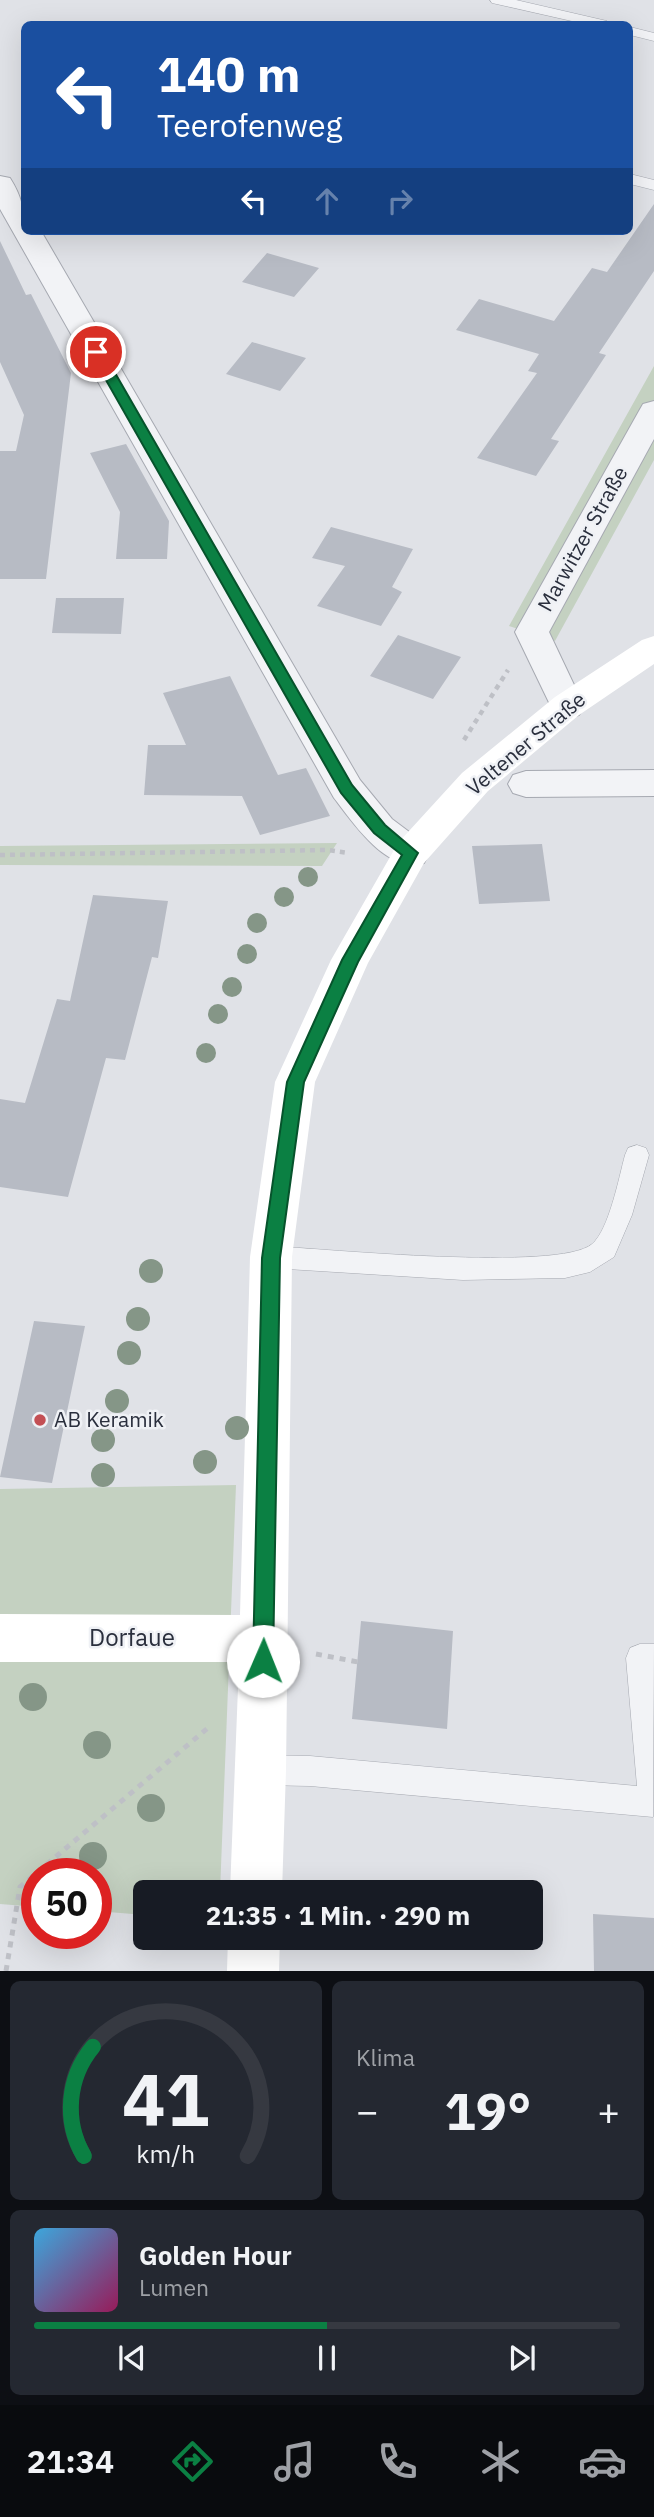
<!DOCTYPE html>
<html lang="de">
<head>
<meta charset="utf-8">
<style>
	body { margin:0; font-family:"IBM Plex Sans",sans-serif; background:#242831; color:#f1f3f6; height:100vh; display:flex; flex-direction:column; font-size:26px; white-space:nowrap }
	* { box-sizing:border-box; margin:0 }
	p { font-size:23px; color:#9ea1a6 }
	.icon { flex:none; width:38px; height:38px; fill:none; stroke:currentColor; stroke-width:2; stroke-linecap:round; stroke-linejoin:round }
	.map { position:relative; height:1971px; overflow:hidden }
	.side { display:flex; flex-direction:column; gap:10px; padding:10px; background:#0d0f14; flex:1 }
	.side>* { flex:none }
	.banner { position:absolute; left:21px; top:21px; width:612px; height:214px; border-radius:10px; box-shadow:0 7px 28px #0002; background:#1a4fa0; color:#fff; overflow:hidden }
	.speed { position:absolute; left:21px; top:1858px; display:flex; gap:14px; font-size:35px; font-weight:700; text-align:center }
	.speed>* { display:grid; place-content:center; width:91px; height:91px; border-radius:50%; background:#171b24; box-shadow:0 7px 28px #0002; line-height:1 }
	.speed .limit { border:10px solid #d22; background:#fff; color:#111 }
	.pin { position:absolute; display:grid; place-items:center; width:60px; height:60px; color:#fff; margin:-30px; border:4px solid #fff; border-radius:50%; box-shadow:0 2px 7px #0007 }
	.me { position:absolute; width:77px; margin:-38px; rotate:1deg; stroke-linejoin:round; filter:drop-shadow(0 0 5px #0008) }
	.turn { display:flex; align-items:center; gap:24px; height:147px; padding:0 21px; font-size:32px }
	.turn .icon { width:91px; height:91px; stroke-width:2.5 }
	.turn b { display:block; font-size:49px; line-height:60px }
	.lanes { display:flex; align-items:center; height:66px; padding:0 21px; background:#0003; justify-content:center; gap:35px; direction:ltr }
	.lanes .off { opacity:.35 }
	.big { font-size:52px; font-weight:800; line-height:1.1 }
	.side .widget { flex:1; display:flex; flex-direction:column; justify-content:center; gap:10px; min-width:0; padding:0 24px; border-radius:10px; background:#242831 }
	.side .dial { align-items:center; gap:0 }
	.dial svg { height:182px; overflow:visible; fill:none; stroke:#363941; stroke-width:7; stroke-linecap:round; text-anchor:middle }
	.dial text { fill:#f1f3f6; stroke:none }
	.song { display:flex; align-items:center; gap:21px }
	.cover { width:84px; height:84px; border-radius:10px; background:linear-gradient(135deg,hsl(200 70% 55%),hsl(330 70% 35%)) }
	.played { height:7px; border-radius:4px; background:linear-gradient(90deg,#0b8043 50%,#363941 50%) }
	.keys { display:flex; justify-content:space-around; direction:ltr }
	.heat { display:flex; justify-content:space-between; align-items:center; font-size:38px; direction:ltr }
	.side .tiles { flex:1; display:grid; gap:10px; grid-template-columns:1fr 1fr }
	.widget:last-child { grid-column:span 2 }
	.trip { position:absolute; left:133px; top:1880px; width:410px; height:70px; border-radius:10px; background:#171b24; box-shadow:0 7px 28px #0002; font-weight:800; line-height:70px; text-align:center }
	.tabs { display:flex; height:112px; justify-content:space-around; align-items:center; background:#090b0e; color:#9ea1a6 }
	.tabs .icon { width:49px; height:49px }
	.tabs .current { color:#0b8043 }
	.tabs b { font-size:32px; color:#f1f3f6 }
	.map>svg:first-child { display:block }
	.green { fill:#c4d1c1 }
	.building { fill:#b7bbc4 }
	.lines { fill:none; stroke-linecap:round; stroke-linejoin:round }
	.lane-casing { stroke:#a6a9b1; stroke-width:1 }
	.street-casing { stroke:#a6a9b1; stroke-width:2 }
	.path-far1 { stroke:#bec0c6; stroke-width:4.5; stroke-dasharray:5 5; stroke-linecap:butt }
	.path { stroke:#bec0c6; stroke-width:5; stroke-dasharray:6 6; stroke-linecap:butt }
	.lane { fill:#f2f3f6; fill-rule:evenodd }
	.street { fill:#f2f3f6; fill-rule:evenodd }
	.secondary { fill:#fff; fill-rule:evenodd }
	.tree { fill:#859687 }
	.route { fill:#0b8043; stroke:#07532c; stroke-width:2 }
	.poi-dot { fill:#c34f54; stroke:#eff1f5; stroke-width:2.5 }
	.labels { text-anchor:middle; stroke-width:5; stroke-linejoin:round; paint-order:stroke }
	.street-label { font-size:21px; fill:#2a2f3d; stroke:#eff1f5 }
	.poi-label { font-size:21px; fill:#2a2f3d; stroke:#eff1f5; text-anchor:start }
	.near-street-label { font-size:24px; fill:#2a2f3d; stroke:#eff1f5 }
</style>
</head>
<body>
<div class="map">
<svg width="654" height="1971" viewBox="0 0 654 1971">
	<rect width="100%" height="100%" fill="#e0e2e7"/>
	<path class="green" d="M654,366V460L555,641L509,626Z
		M337,843L322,866L0,865V846Z
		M236,1485L220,1892H145V1915L96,1911V1874H37V1907L0,1904V1489Z"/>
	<path class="building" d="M654,204V271L599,353L606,355L551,439L559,441L536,476L477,458L537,373L528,371L539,354L456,330L479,299L554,321L592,268L607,272Z
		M0,241L26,295L31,294L71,373L46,579H0V451H16L24,415L0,362Z
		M267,253L319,268L294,297L242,282Z
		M252,342L306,358L280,391L226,374Z
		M126,444L169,521L167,559H116L120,512L90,453Z
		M331,527L413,549L392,587L402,592L381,626L317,606L345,566L312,558Z
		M56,598H124L121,634L52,633Z
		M398,635L461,657L433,699L370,676Z
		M230,676L278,775L306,768L330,816L260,835L242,796L144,795L148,745H186L163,693Z
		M542,844L550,901L479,904L472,846Z
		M93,895L168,901L158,958L152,957L125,1060L106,1058L68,1197L0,1187V1099L25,1103L57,999L70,1001Z
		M34,1321L85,1326L52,1483L0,1477Z
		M361,1621L453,1631L447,1729L352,1719Z
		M593,1914L654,1918V1971H594Z"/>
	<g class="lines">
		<defs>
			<path id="lane" d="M490,0H516L607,21L609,24H585L492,3Z
				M630,27L654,33V41L630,35Z
				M630,174L654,180V190L630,184Z
				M637,1145L646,1148L649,1155L632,1215L614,1257L590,1272L565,1278L463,1280L271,1268L262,1265L258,1257L262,1249L271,1246C325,1249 560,1272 592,1244C609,1230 619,1177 625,1155L628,1148Z
				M640,1644H654L653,1817L310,1786L261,1785L251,1780L246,1770L251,1760L261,1755L310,1756L637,1786L626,1658L630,1648Z"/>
			<path id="street" d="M0,176L10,178C22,197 24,209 24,231H41L360,780L392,819L424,843L429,853L424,863C387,874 354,824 334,798L0,209Z
				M654,401V439L549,632L584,706L579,715L567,718L555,715L515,632L639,411L643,404Z
				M654,770V796L526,797L513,793L508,784L513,775L526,771Z"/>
		</defs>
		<use href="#lane" class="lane-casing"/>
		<use href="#street" class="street-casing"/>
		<path class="path-far1" d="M464,740L508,670
			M0,855L328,850L349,853"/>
		<path class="path" d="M316,1654L358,1662
			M6,1971L20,1887L209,1727"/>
		<use href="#lane" class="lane"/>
		<use href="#street" class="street"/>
		<path class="secondary" d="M654,636V664L579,715L488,791L424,863L368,963L315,1082L292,1257L286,1770L282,1892H230L239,1662H0V1614L240,1615L250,1257L275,1082L331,960L398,843L462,773L555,697L642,640Z
			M228,1937H280L279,1971H227Z"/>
	</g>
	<g class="tree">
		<circle cx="308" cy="877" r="10"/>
		<circle cx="284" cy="897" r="10"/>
		<circle cx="257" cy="923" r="10"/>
		<circle cx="247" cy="954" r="10"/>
		<circle cx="232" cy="987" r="10"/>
		<circle cx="218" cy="1014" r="10"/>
		<circle cx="206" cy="1053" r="10"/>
		<circle cx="151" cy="1271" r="12"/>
		<circle cx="138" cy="1319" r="12"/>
		<circle cx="129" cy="1353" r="12"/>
		<circle cx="117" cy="1401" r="12"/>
		<circle cx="237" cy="1428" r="12"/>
		<circle cx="103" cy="1440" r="12"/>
		<circle cx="205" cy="1462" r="12"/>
		<circle cx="103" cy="1475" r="12"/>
		<circle cx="33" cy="1697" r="14"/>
		<circle cx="97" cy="1745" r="14"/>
		<circle cx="151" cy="1808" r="14"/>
		<circle cx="93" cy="1856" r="14"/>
	</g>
	<path class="route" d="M96,349L103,352L352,785L385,825L418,853L358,962L304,1082L280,1258L273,1661L270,1668L263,1671L256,1668L253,1661L262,1258L287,1082L342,960L402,855L374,833L341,793L90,352Z"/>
	<circle class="poi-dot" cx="40" cy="1420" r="7"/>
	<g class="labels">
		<g class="street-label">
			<text transform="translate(583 539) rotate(-61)" y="7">Marwitzer Straße</text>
			<text transform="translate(526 744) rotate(-40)" y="7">Veltener Straße</text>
		</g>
		<g class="poi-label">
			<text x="54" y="1427">AB Keramik</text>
		</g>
		<g class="near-street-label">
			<text x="132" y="1646">Dorfaue</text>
		</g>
	</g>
</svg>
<div class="speed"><div class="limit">50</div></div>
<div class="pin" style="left:96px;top:352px;background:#d93025"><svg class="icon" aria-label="arrive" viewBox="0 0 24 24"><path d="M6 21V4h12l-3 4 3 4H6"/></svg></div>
<svg class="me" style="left:263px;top:1661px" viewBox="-20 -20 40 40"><circle r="19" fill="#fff"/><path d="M0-13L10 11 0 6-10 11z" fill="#0b8043"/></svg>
<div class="trip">21:35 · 1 Min. · 290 m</div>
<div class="banner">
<div class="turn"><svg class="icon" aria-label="left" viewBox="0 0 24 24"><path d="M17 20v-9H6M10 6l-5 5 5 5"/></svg><div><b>140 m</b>Teerofenweg</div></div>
<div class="lanes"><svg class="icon" aria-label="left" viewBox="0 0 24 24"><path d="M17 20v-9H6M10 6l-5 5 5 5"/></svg><svg class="icon off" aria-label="ahead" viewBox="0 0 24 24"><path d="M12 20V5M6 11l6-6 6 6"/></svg><svg class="icon off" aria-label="right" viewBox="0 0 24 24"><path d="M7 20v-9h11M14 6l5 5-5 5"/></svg></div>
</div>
</div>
<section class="side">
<div class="tiles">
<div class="widget dial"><svg viewBox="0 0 100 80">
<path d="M14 69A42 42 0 1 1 86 69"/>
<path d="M14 69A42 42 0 0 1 18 21" stroke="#0b8043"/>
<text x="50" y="56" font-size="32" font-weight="700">41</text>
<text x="50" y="72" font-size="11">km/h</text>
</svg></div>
<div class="widget"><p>Klima</p>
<div class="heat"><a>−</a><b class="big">19°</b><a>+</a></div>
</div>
<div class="widget">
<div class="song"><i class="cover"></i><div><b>Golden Hour</b><p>Lumen</p></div></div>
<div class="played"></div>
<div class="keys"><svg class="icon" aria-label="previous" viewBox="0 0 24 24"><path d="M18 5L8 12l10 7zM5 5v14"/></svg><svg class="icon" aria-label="pause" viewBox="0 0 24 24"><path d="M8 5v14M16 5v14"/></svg><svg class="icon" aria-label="next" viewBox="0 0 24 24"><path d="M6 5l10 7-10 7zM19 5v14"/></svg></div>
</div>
</div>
</section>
<nav class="tabs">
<b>21:34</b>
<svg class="icon current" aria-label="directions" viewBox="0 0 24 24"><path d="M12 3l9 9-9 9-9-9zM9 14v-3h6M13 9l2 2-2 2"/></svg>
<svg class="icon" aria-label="music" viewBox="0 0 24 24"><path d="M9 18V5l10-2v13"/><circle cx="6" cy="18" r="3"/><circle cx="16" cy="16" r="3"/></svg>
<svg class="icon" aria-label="phone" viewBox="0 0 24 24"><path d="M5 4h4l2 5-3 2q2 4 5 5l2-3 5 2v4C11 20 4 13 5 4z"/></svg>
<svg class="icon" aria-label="climate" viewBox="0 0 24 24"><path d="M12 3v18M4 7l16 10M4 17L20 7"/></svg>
<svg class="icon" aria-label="car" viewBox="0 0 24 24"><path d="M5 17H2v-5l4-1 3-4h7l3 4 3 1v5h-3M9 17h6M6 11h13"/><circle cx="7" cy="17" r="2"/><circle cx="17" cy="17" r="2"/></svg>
</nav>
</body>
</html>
